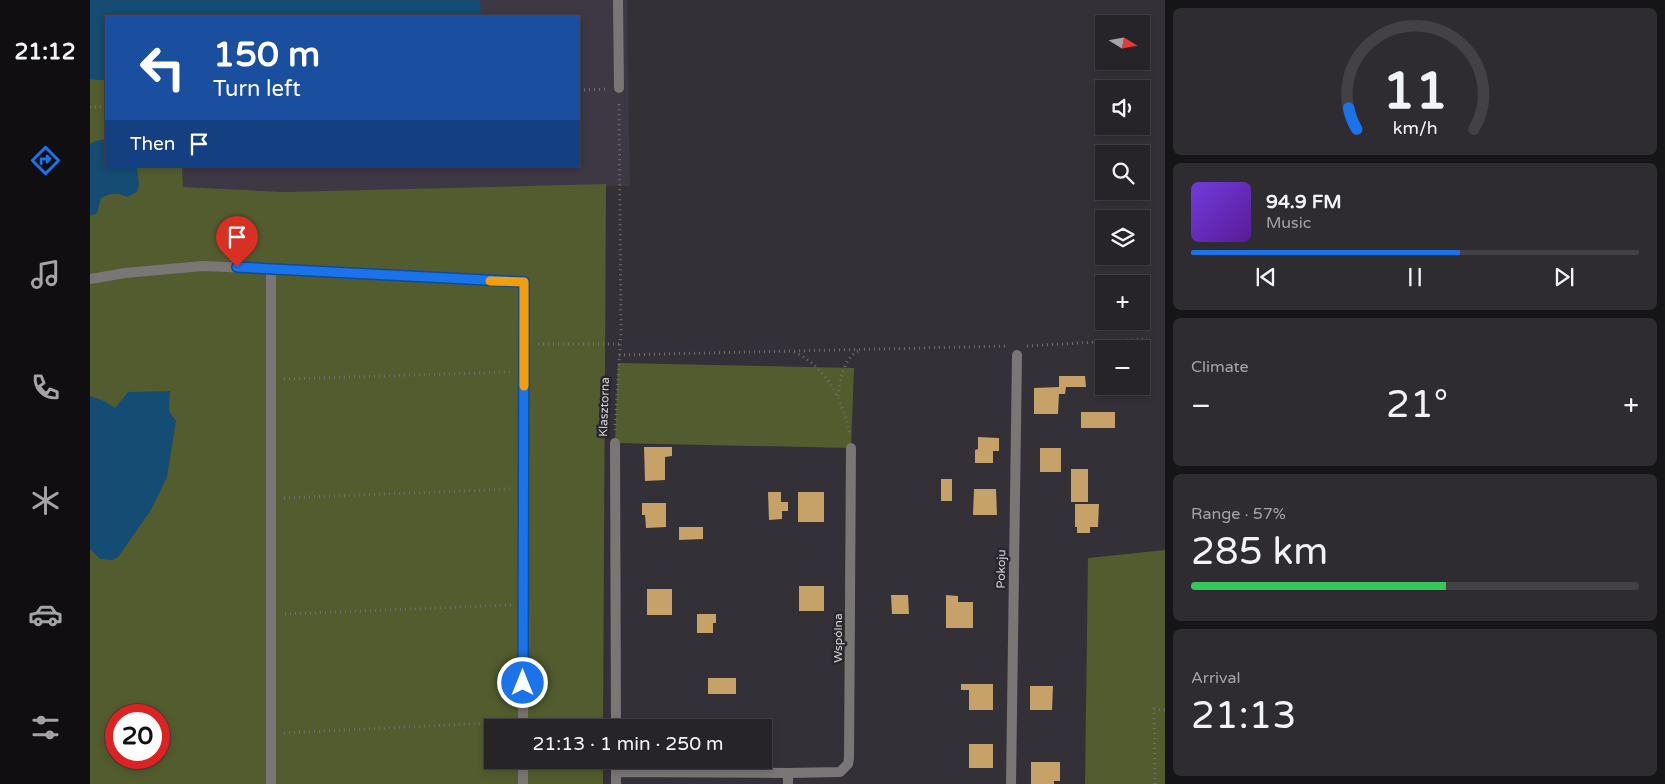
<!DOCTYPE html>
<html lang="en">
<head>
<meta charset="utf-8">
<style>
	body { margin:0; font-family:"Varela Round",sans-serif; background:#2f2c31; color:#f1f3f6; height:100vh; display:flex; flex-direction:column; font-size:19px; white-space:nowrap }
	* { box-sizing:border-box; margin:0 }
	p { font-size:16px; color:#a4a4a8 }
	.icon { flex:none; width:28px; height:28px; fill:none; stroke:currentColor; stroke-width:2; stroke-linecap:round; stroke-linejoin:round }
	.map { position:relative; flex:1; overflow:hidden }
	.side { display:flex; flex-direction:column; gap:8px; padding:8px; background:#151417; width:500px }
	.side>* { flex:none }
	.guide { position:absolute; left:15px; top:15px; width:475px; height:152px; border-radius:0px; box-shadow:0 2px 8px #0003,0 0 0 1px #434146; background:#1a4fa0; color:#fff; overflow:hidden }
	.needle { width:32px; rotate:101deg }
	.controls { position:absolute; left:1005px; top:15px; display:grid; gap:10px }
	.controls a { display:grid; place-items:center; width:55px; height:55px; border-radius:0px; background:#272429; box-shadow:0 2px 8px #0003,0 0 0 1px #434146; font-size:25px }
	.speed { position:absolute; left:15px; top:704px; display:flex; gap:10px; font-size:25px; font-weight:700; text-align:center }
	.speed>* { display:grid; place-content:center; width:65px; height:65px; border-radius:50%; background:#272429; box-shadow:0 2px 8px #0003,0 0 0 1px #434146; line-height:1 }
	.speed .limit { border:8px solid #d22; background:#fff; color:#111 }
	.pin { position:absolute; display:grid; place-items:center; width:42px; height:42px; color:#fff; margin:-51px -21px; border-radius:50% 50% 50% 0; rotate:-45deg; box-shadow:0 0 5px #0007 }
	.pin .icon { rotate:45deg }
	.me { position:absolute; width:55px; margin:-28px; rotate:0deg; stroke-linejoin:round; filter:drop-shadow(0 0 4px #0008) }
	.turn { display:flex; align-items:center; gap:18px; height:105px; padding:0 25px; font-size:22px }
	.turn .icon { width:65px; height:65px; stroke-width:2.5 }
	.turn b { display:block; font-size:35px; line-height:42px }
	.then { display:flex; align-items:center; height:48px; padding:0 25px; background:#0003; gap:10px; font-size:19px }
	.big { font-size:38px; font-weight:600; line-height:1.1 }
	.side .widget { flex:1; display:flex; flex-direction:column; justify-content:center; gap:8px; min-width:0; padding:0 18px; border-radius:8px; background:#2f2c31 }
	.side .dial { align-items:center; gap:0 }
	.dial svg { height:130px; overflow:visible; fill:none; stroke:#434146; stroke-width:7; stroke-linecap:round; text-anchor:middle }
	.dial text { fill:#f1f3f6; stroke:none }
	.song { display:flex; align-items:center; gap:15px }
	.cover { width:60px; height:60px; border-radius:8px; background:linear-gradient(135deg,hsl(260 70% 55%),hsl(270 70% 35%)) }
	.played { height:5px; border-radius:2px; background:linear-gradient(90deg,#1a73e8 60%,#434146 60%) }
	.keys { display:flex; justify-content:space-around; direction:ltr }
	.heat { display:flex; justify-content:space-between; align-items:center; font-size:28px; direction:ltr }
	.charge { height:8px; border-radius:4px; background:linear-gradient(90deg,#34c759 57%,#434146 0) }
	.trip { position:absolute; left:394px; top:719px; width:288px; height:50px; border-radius:0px; background:#272429; box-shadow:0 2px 8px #0003,0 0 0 1px #434146; font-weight:600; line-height:50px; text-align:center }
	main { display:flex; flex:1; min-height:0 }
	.menu { display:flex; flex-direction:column; width:90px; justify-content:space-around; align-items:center; background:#100e10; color:#a4a4a8 }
	.menu .icon { width:35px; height:35px }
	.menu .selected { color:#1a73e8 }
	.menu b { font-size:22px; color:#f1f3f6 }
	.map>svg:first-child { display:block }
	.built { fill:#3e3744 }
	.green { fill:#535c2e; fill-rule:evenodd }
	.water { fill:#144c73 }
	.building { fill:#c6a268 }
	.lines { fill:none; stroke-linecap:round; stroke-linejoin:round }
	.path { stroke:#706d73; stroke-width:3; stroke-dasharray:1 4; stroke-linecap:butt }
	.service { stroke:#7a7676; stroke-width:10 }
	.minor { stroke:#7a7676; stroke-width:10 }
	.route-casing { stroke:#114b97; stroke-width:12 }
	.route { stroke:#1a73e8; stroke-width:9 }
	.slow { stroke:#f59e0b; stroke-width:9 }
	.labels { text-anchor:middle; stroke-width:5; stroke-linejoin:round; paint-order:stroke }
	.street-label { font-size:12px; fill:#d6d3d8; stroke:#2a262d }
</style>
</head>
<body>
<main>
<nav class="menu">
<b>21:12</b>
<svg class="icon selected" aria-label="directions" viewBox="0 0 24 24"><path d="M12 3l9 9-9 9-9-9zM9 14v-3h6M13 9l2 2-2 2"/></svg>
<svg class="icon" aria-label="music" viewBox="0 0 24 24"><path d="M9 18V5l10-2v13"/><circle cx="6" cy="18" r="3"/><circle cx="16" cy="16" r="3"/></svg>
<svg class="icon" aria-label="phone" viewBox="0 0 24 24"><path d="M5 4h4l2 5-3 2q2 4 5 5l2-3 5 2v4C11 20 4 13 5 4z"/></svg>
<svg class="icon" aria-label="climate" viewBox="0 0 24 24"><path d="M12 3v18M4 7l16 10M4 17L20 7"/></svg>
<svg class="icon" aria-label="car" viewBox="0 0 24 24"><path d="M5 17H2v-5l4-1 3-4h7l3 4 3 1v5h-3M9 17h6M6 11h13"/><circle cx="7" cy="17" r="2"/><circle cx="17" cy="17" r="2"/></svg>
<svg class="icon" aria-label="filters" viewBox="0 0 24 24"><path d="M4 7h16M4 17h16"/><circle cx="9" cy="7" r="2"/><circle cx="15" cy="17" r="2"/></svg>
</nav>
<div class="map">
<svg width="1075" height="784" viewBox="0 0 1075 784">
	<rect width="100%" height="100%" fill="#343037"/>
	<path class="built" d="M0,0H537L540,186L194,192L93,187L92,166H489V16H16V86H0Z"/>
	<path class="green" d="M0,79L16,80V166H92L93,187L194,192L516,184L513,727L402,728V760H513V784H0ZM26,715H69V758H26Z
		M528,363L764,368L761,448L525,443Z
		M1075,550V784H995L998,558Z"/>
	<path class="water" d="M0,0H390L391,16H16V80L0,79Z
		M16,139V166H47L49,185L47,192L37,197C27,192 21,193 11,198L7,213L0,216V144L6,141Z
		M80,391L79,411L86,421L77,477L61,510L28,557L23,560L10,559L0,549V396L14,401L25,408L38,392Z"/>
	<path class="building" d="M969,376H995L996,387H976L975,394H969L968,414H944V388L969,387Z
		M991,412H1025V428H991Z
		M888,437L909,438V451H903V463H885V450L888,449Z
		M554,447H582V456L575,457V480L555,481Z
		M950,448H971V472H950Z
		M981,469H998V502H981Z
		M851,479H862V501H851Z
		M884,489H906L907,515H883Z
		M678,492H691V502H698V511H692V519L679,520Z
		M708,492H734V522H708Z
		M552,503H576V527L556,528L555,515H552Z
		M985,504H1009L1008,527H1000V533H987V527H985Z
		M589,527H613V539L589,540Z
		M709,586H734V611H709Z
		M557,589H582V615H557Z
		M801,595H818L819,614H802Z
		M856,595L868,596V602H883V628H856Z
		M607,614H626V623H623V633H607Z
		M618,678H646V694H618Z
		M871,684H903V710H879V690H871Z
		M940,686H963L962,710H940Z
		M605,720H634V728H605Z
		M879,744H903V768H879Z
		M941,762H970V781H964V784H941Z"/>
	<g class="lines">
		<path class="path" d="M489,90L516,89
			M0,107H16
			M448,344H529
			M937,346L1057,339
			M704,352C737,367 752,400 760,434
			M529,355L918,346
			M194,379L421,372
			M748,396C750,380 753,359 768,351
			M525,430L531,331L529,101
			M194,498L420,489
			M195,614L421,605
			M194,733L420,722
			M1065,784L1064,709L1075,710"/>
		<path class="service" d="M528,0L529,88
			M0,279L35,273L113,266L181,269
			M181,784V269L434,282L433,728
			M433,784V760"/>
		<path class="minor" d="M525,443L526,728
			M526,772L698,773
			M526,784V760
			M698,784V773L750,772L758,764L759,758L761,448
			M921,784L927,355"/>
	</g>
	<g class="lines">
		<defs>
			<path id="route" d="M147,267L434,282L433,683"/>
		</defs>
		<use href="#route" class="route-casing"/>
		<use href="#route" class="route"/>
		<path class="slow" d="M400,281L434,282V386"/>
	</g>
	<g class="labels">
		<g class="street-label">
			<text transform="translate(514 407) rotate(-88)" y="4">Klasztorna</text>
			<text transform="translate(911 569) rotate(-89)" y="4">Pokoju</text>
			<text transform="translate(748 638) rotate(-90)" y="4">Wspólna</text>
		</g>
	</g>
</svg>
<div class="controls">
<a><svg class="needle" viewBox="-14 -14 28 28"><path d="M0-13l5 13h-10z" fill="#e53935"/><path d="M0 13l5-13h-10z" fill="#a4a4a8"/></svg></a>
<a><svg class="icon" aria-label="sound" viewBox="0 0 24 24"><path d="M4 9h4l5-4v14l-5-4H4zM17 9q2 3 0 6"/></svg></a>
<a><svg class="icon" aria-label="search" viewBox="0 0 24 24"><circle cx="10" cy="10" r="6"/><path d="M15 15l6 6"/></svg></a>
<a><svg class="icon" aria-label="layers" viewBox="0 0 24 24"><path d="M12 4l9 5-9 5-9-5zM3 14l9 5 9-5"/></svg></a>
<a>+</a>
<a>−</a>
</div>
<div class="speed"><div class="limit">20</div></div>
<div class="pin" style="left:147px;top:267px;background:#d93025"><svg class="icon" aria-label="arrive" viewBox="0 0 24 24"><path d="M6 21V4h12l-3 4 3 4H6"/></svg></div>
<svg class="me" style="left:433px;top:683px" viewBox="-20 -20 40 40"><circle r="17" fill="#1a73e8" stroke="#fff" stroke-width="3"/><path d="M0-11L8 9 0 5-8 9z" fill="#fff"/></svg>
<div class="trip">21:13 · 1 min · 250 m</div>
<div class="guide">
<div class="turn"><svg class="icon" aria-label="left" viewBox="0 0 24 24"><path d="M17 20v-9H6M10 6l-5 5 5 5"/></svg><div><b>150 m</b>Turn left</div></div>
<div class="then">Then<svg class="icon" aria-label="arrive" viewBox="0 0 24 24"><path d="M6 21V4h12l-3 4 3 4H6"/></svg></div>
</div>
</div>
<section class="side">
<div class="widget dial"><svg viewBox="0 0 100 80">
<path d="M14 69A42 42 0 1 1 86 69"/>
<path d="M14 69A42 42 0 0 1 9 56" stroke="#1a73e8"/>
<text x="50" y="56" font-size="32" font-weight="700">11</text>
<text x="50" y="72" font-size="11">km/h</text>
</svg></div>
<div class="widget">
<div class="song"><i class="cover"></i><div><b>94.9 FM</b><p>Music</p></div></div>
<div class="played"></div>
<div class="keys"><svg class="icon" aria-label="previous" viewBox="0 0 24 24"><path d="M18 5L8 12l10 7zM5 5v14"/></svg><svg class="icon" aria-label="pause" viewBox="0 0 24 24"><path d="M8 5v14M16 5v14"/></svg><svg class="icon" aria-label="next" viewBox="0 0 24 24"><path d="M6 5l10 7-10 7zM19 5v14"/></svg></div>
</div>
<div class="widget"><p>Climate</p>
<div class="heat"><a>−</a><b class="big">21°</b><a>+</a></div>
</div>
<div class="widget"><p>Range · 57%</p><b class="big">285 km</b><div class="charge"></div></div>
<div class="widget"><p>Arrival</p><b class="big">21:13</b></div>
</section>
</main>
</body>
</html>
